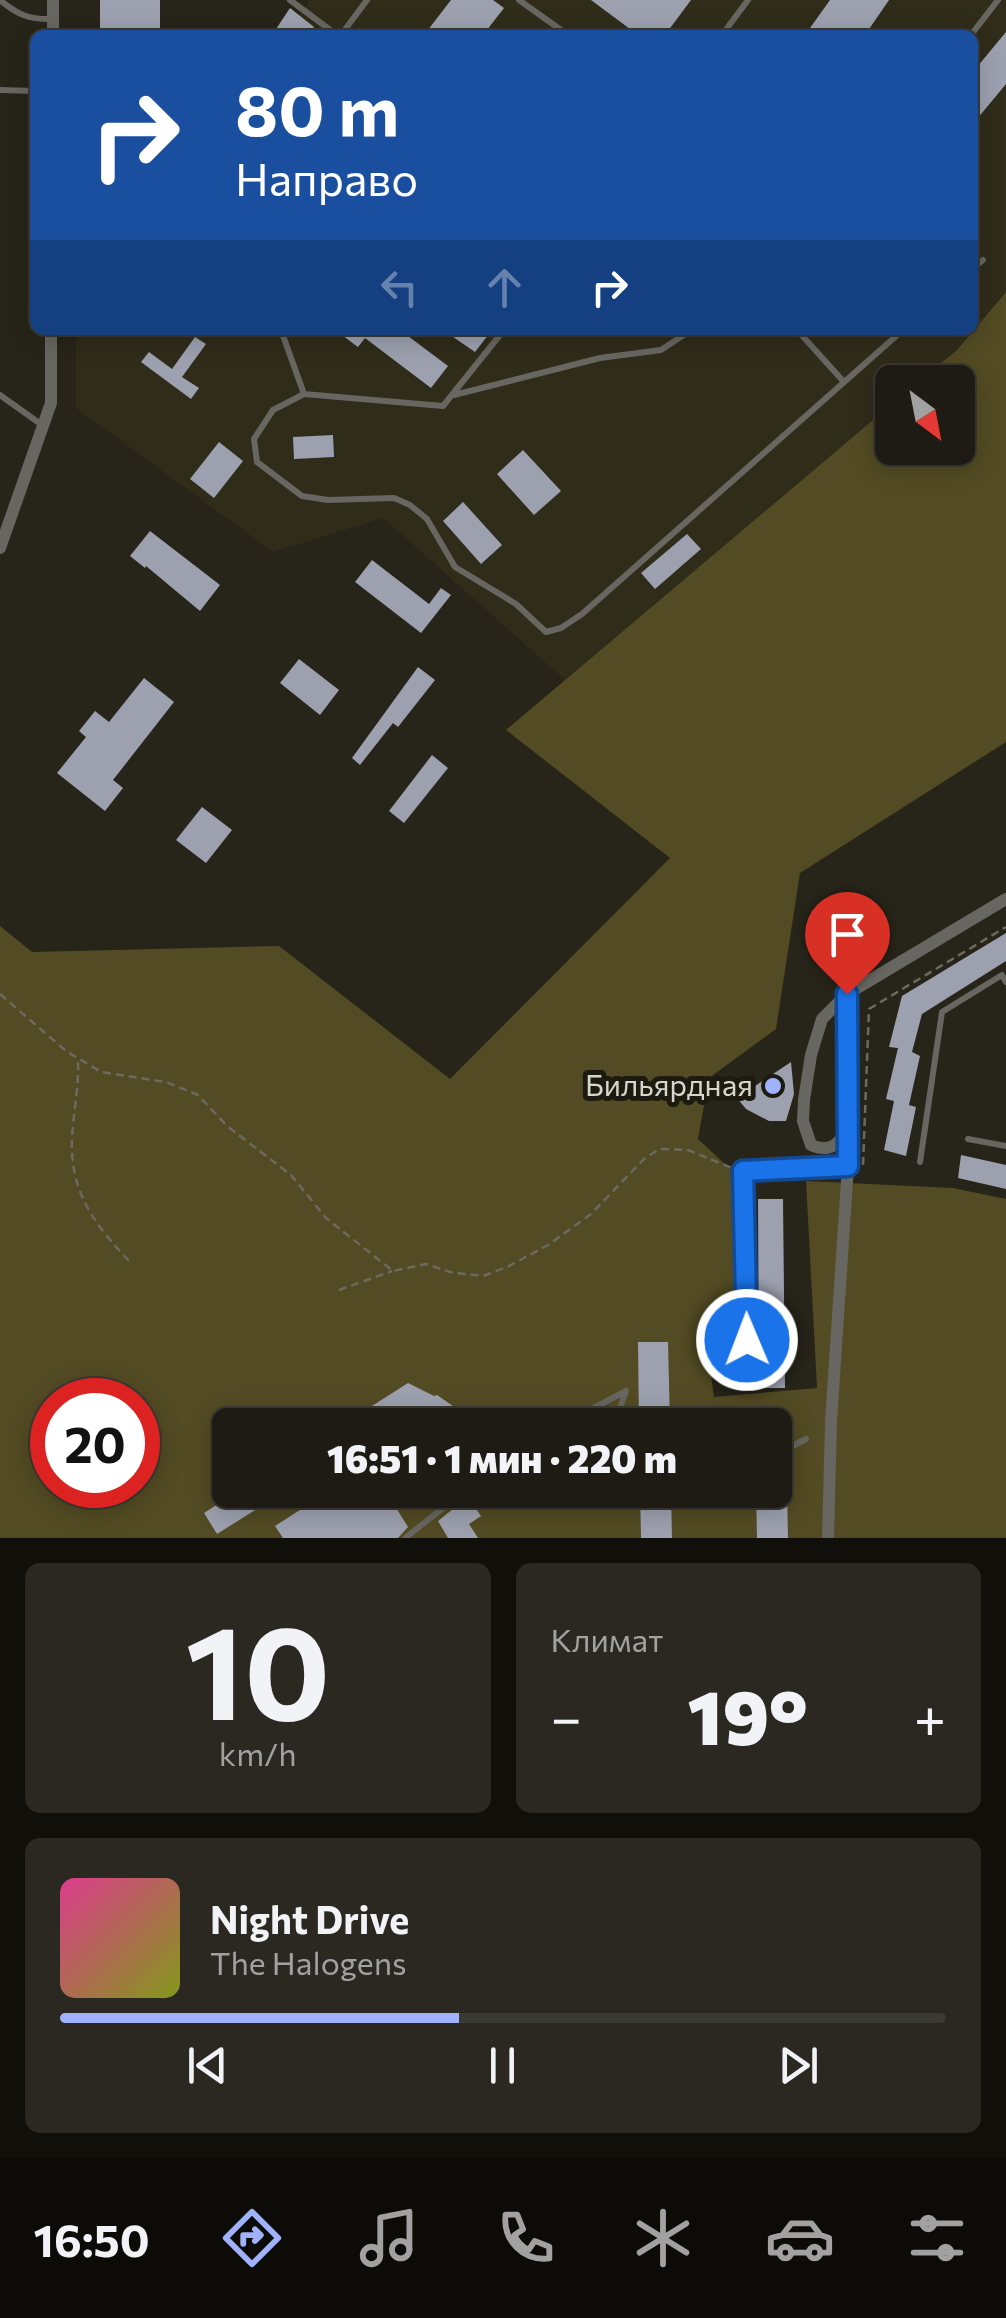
<!DOCTYPE html>
<html lang="ru">
<head>
<meta charset="utf-8">
<style>
	body { margin:0; font-family:Commissioner,sans-serif; background:#2a2821; color:#f1f3f6; height:100vh; display:flex; flex-direction:column; font-size:38px; white-space:nowrap }
	* { box-sizing:border-box; margin:0 }
	p { font-size:32px; color:#a0a1a0 }
	.icon { flex:none; width:55px; height:55px; fill:none; stroke:currentColor; stroke-width:2; stroke-linecap:round; stroke-linejoin:round }
	.map { position:relative; height:1538px; overflow:hidden }
	.drawer { display:flex; flex-direction:column; gap:25px; padding:25px; background:#100f0a; flex:1 }
	.drawer>* { flex:none }
	.guide { position:absolute; left:30px; top:30px; width:948px; height:305px; border-radius:15px; box-shadow:0 5px 25px #0003,0 0 0 2px #3b3933; background:#1a4fa0; color:#fff; overflow:hidden }
	.needle { width:65px; rotate:148deg }
	.controls { position:absolute; left:875px; top:365px; display:grid; gap:20px }
	.controls a { display:grid; place-items:center; width:100px; height:100px; border-radius:15px; background:#1d1b13; box-shadow:0 5px 25px #0003,0 0 0 2px #3b3933; font-size:50px }
	.speed { position:absolute; left:30px; top:1378px; display:flex; gap:20px; font-size:50px; font-weight:700; text-align:center }
	.speed>* { display:grid; place-content:center; width:130px; height:130px; border-radius:50%; background:#1d1b13; box-shadow:0 5px 25px #0003,0 0 0 2px #3b3933; line-height:1 }
	.speed .limit { border:15px solid #d22; background:#fff; color:#111 }
	.pin { position:absolute; display:grid; place-items:center; width:85px; height:85px; color:#fff; margin:-102px -42px; border-radius:50% 50% 50% 0; rotate:-45deg; box-shadow:0 0 10px #0007 }
	.pin .icon { rotate:45deg }
	.me { position:absolute; width:110px; margin:-55px; rotate:359deg; stroke-linejoin:round; filter:drop-shadow(0 0 8px #0008) }
	.turn { display:flex; align-items:center; gap:35px; height:210px; padding:0 40px; font-size:45px }
	.turn .icon { width:130px; height:130px; stroke-width:2.5 }
	.turn b { display:block; font-size:70px; line-height:85px }
	.lanes { display:flex; align-items:center; height:95px; padding:0 40px; background:#0003; justify-content:center; gap:50px; direction:ltr }
	.lanes .off { opacity:.35 }
	.big { font-size:75px; font-weight:800; line-height:1.1 }
	.drawer .card { flex:1; display:flex; flex-direction:column; justify-content:center; gap:15px; min-width:0; padding:0 35px; border-radius:15px; background:#2a2821 }
	.drawer .dial { align-items:center; gap:0 }
	.dial b { font-size:130px; line-height:1 }
	.song { display:flex; align-items:center; gap:30px }
	.cover { width:120px; height:120px; border-radius:15px; background:linear-gradient(135deg,hsl(330 70% 55%),hsl(70 70% 35%)) }
	.played { height:10px; border-radius:5px; background:linear-gradient(90deg,#a1b2fd 45%,#3b3933 45%) }
	.keys { display:flex; justify-content:space-around; direction:ltr }
	.heat { display:flex; justify-content:space-between; align-items:center; font-size:55px; direction:ltr }
	.drawer .tiles { flex:1; display:grid; gap:25px; grid-template-columns:1fr 1fr }
	.card:last-child { grid-column:span 2 }
	.trip { position:absolute; left:212px; top:1408px; width:580px; height:100px; border-radius:15px; background:#1d1b13; box-shadow:0 5px 25px #0003,0 0 0 2px #3b3933; font-weight:800; line-height:100px; text-align:center }
	.tab-bar { display:flex; height:160px; justify-content:space-around; align-items:center; background:#0c0b08; color:#a0a1a0 }
	.tab-bar .icon { width:70px; height:70px }
	.tab-bar .active { color:#a1b2fd }
	.tab-bar b { font-size:45px; color:#f1f3f6 }
	.map>svg:first-child { display:block }
	.built { fill:#2f2c1a }
	.green { fill:#524b23; fill-rule:evenodd }
	.building { fill:#9da1af }
	.lines { fill:none; stroke-linecap:round; stroke-linejoin:round }
	.path { stroke:#6c6a60; stroke-width:2.5; stroke-dasharray:8 5; stroke-linecap:butt }
	.service { stroke:#676660; stroke-width:6 }
	.minor { stroke:#676660; stroke-width:12 }
	.route-casing { stroke:#114b97; stroke-width:25 }
	.route { stroke:#1a73e8; stroke-width:18 }
	.poi-dot { fill:#a1b2fd; stroke:#1d1b0f; stroke-width:4 }
	.labels { text-anchor:middle; stroke-width:10; stroke-linejoin:round; paint-order:stroke }
	.poi-label { font-size:30px; fill:#d7d6ce; stroke:#1d1b0f; text-anchor:end }
</style>
</head>
<body>
<div class="map">
<svg width="1006" height="1538" viewBox="0 0 1006 1538">
	<rect width="100%" height="100%" fill="#272419"/>
	<path class="built" d="M310,0H1006V292L957,350L918,382H892V404L565,680L383,518L273,552L76,408V330H972V35H284Z"/>
	<path class="green" d="M1006,292V742L800,873L776,1029L709,1078L698,1139L739,1177L738,1338L706,1339L714,1397L817,1388L806,1181L953,1188L1006,1199V1538H0V926L32,952L279,946L450,1079L670,858L506,730L892,404V448H958V382H918L957,350ZM52,1400H138V1485H52ZM230,1425H775V1490H230Z"/>
	<path class="building" d="M100,0H160V35H100Z
		M451,0H493L504,8L483,35H424Z
		M591,0H691L665,35H638Z
		M830,0H889L865,35H805Z
		M290,8L314,27L308,35H272Z
		M1006,32V84L972,125V73Z
		M335,330H400L448,366L431,388L365,338L358,347Z
		M443,330H492L475,352Z
		M195,337L206,344L182,377L199,388L191,399L141,362L149,352L172,369Z
		M333,435L334,457L294,459L293,437Z
		M219,442L243,461L214,498L190,479Z
		M523,450L561,491L534,515L497,474Z
		M463,502L502,545L481,564L443,521Z
		M150,531L220,585L200,611L146,566L145,568L130,556Z
		M687,534L701,549L655,589L641,573Z
		M372,560L429,604L441,588L451,595L421,633L355,582Z
		M299,659L339,690L320,715L280,683Z
		M418,667L435,680L398,727L393,723L360,765L352,758Z
		M144,678L174,702L113,780L123,788L105,811L57,773L86,737L79,731L95,711L109,722Z
		M432,755L448,768L404,823L389,811Z
		M202,807L232,830L206,863L176,840Z
		M1006,933V961L922,1014L912,1052L920,1056L909,1105L916,1107L906,1156L884,1150L894,1101L886,1099L898,1048L889,1047L902,996Z
		M791,1062L794,1094L786,1121H769L746,1109L737,1098Z
		M961,1155L1006,1165V1189L958,1178Z
		M758,1199H783L785,1388H759Z
		M638,1342H668L670,1425H639Z
		M408,1383L434,1396L437,1395L453,1406L465,1425H342Z
		M787,1489L788,1538H757L756,1490Z
		M240,1490H287L217,1534L204,1513Z
		M331,1490H385L408,1527L398,1538H283L275,1526Z
		M640,1490H671L672,1538H641Z
		M468,1497L481,1516L469,1524L478,1538H448L438,1521Z"/>
	<g class="lines">
		<path class="path" d="M0,994L66,1051L101,1072L166,1082L198,1095L227,1126L291,1175L326,1218L393,1271L426,1264L450,1272L483,1276L509,1266L548,1245L591,1214L645,1158L660,1149L688,1150L732,1168
			M78,1062C79,1088 73,1114 72,1139C70,1193 95,1225 130,1262
			M863,1165L869,1009L1006,927
			M339,1290L392,1271"/>
		<path class="service" d="M0,0C18,15 30,20 53,19
			M290,0L337,35
			M519,0L568,35
			M341,35L367,0
			M722,35L748,0
			M971,35L998,0
			M0,90L35,91
			M972,269L983,260
			M281,330L304,394
			M504,330L443,406L304,394L273,410L254,439L257,462L302,496L328,500L394,498L410,505L427,519L455,567L516,604L546,632L561,628L582,614L903,330
			M797,330L844,382
			M0,395L42,425
			M454,395L600,358L661,350L691,330
			M968,1139L1006,1146
			M920,1162L942,1012L1002,975L1006,982
			M747,1369L743,1171L846,1166
			M561,1425L626,1391L614,1425
			M775,1455L806,1439
			M681,1490L701,1497L736,1490
			M405,1538L466,1490"/>
		<path class="minor" d="M53,35V0
			M0,548L51,403V330
			M847,1129C839,1145 829,1153 811,1145L803,1121L804,1100L811,1055L822,1019L847,994L1006,899
			M828,1538L831,1422L848,1166L847,994"/>
	</g>
	<g class="lines">
		<defs>
			<path id="route" d="M747,1340L743,1171L848,1166L847,994"/>
		</defs>
		<use href="#route" class="route-casing"/>
		<use href="#route" class="route"/>
	</g>
	<circle class="poi-dot" cx="773" cy="1086" r="10"/>
	<g class="labels">
		<g class="poi-label">
			<text x="753" y="1096">Бильярдная</text>
		</g>
	</g>
</svg>
<div class="controls">
<a><svg class="needle" viewBox="-14 -14 28 28"><path d="M0-13l5 13h-10z" fill="#e53935"/><path d="M0 13l5-13h-10z" fill="#a0a1a0"/></svg></a>
</div>
<div class="speed"><div class="limit">20</div></div>
<div class="pin" style="left:847px;top:994px;background:#d93025"><svg class="icon" aria-label="arrive" viewBox="0 0 24 24"><path d="M6 21V4h12l-3 4 3 4H6"/></svg></div>
<svg class="me" style="left:747px;top:1340px" viewBox="-20 -20 40 40"><circle r="17" fill="#1a73e8" stroke="#fff" stroke-width="3"/><path d="M0-11L8 9 0 5-8 9z" fill="#fff"/></svg>
<div class="trip">16:51 · 1 мин · 220 m</div>
<div class="guide">
<div class="turn"><svg class="icon" aria-label="right" viewBox="0 0 24 24"><path d="M7 20v-9h11M14 6l5 5-5 5"/></svg><div><b>80 m</b>Направо</div></div>
<div class="lanes"><svg class="icon off" aria-label="left" viewBox="0 0 24 24"><path d="M17 20v-9H6M10 6l-5 5 5 5"/></svg><svg class="icon off" aria-label="ahead" viewBox="0 0 24 24"><path d="M12 20V5M6 11l6-6 6 6"/></svg><svg class="icon" aria-label="right" viewBox="0 0 24 24"><path d="M7 20v-9h11M14 6l5 5-5 5"/></svg></div>
</div>
</div>
<section class="drawer">
<div class="tiles">
<div class="card dial"><b>10</b><p>km/h</p></div>
<div class="card"><p>Климат</p>
<div class="heat"><a>−</a><b class="big">19°</b><a>+</a></div>
</div>
<div class="card">
<div class="song"><i class="cover"></i><div><b>Night Drive</b><p>The Halogens</p></div></div>
<div class="played"></div>
<div class="keys"><svg class="icon" aria-label="previous" viewBox="0 0 24 24"><path d="M18 5L8 12l10 7zM5 5v14"/></svg><svg class="icon" aria-label="pause" viewBox="0 0 24 24"><path d="M8 5v14M16 5v14"/></svg><svg class="icon" aria-label="next" viewBox="0 0 24 24"><path d="M6 5l10 7-10 7zM19 5v14"/></svg></div>
</div>
</div>
</section>
<nav class="tab-bar">
<b>16:50</b>
<svg class="icon active" aria-label="directions" viewBox="0 0 24 24"><path d="M12 3l9 9-9 9-9-9zM9 14v-3h6M13 9l2 2-2 2"/></svg>
<svg class="icon" aria-label="music" viewBox="0 0 24 24"><path d="M9 18V5l10-2v13"/><circle cx="6" cy="18" r="3"/><circle cx="16" cy="16" r="3"/></svg>
<svg class="icon" aria-label="phone" viewBox="0 0 24 24"><path d="M5 4h4l2 5-3 2q2 4 5 5l2-3 5 2v4C11 20 4 13 5 4z"/></svg>
<svg class="icon" aria-label="climate" viewBox="0 0 24 24"><path d="M12 3v18M4 7l16 10M4 17L20 7"/></svg>
<svg class="icon" aria-label="car" viewBox="0 0 24 24"><path d="M5 17H2v-5l4-1 3-4h7l3 4 3 1v5h-3M9 17h6M6 11h13"/><circle cx="7" cy="17" r="2"/><circle cx="17" cy="17" r="2"/></svg>
<svg class="icon" aria-label="filters" viewBox="0 0 24 24"><path d="M4 7h16M4 17h16"/><circle cx="9" cy="7" r="2"/><circle cx="15" cy="17" r="2"/></svg>
</nav>
</body>
</html>
